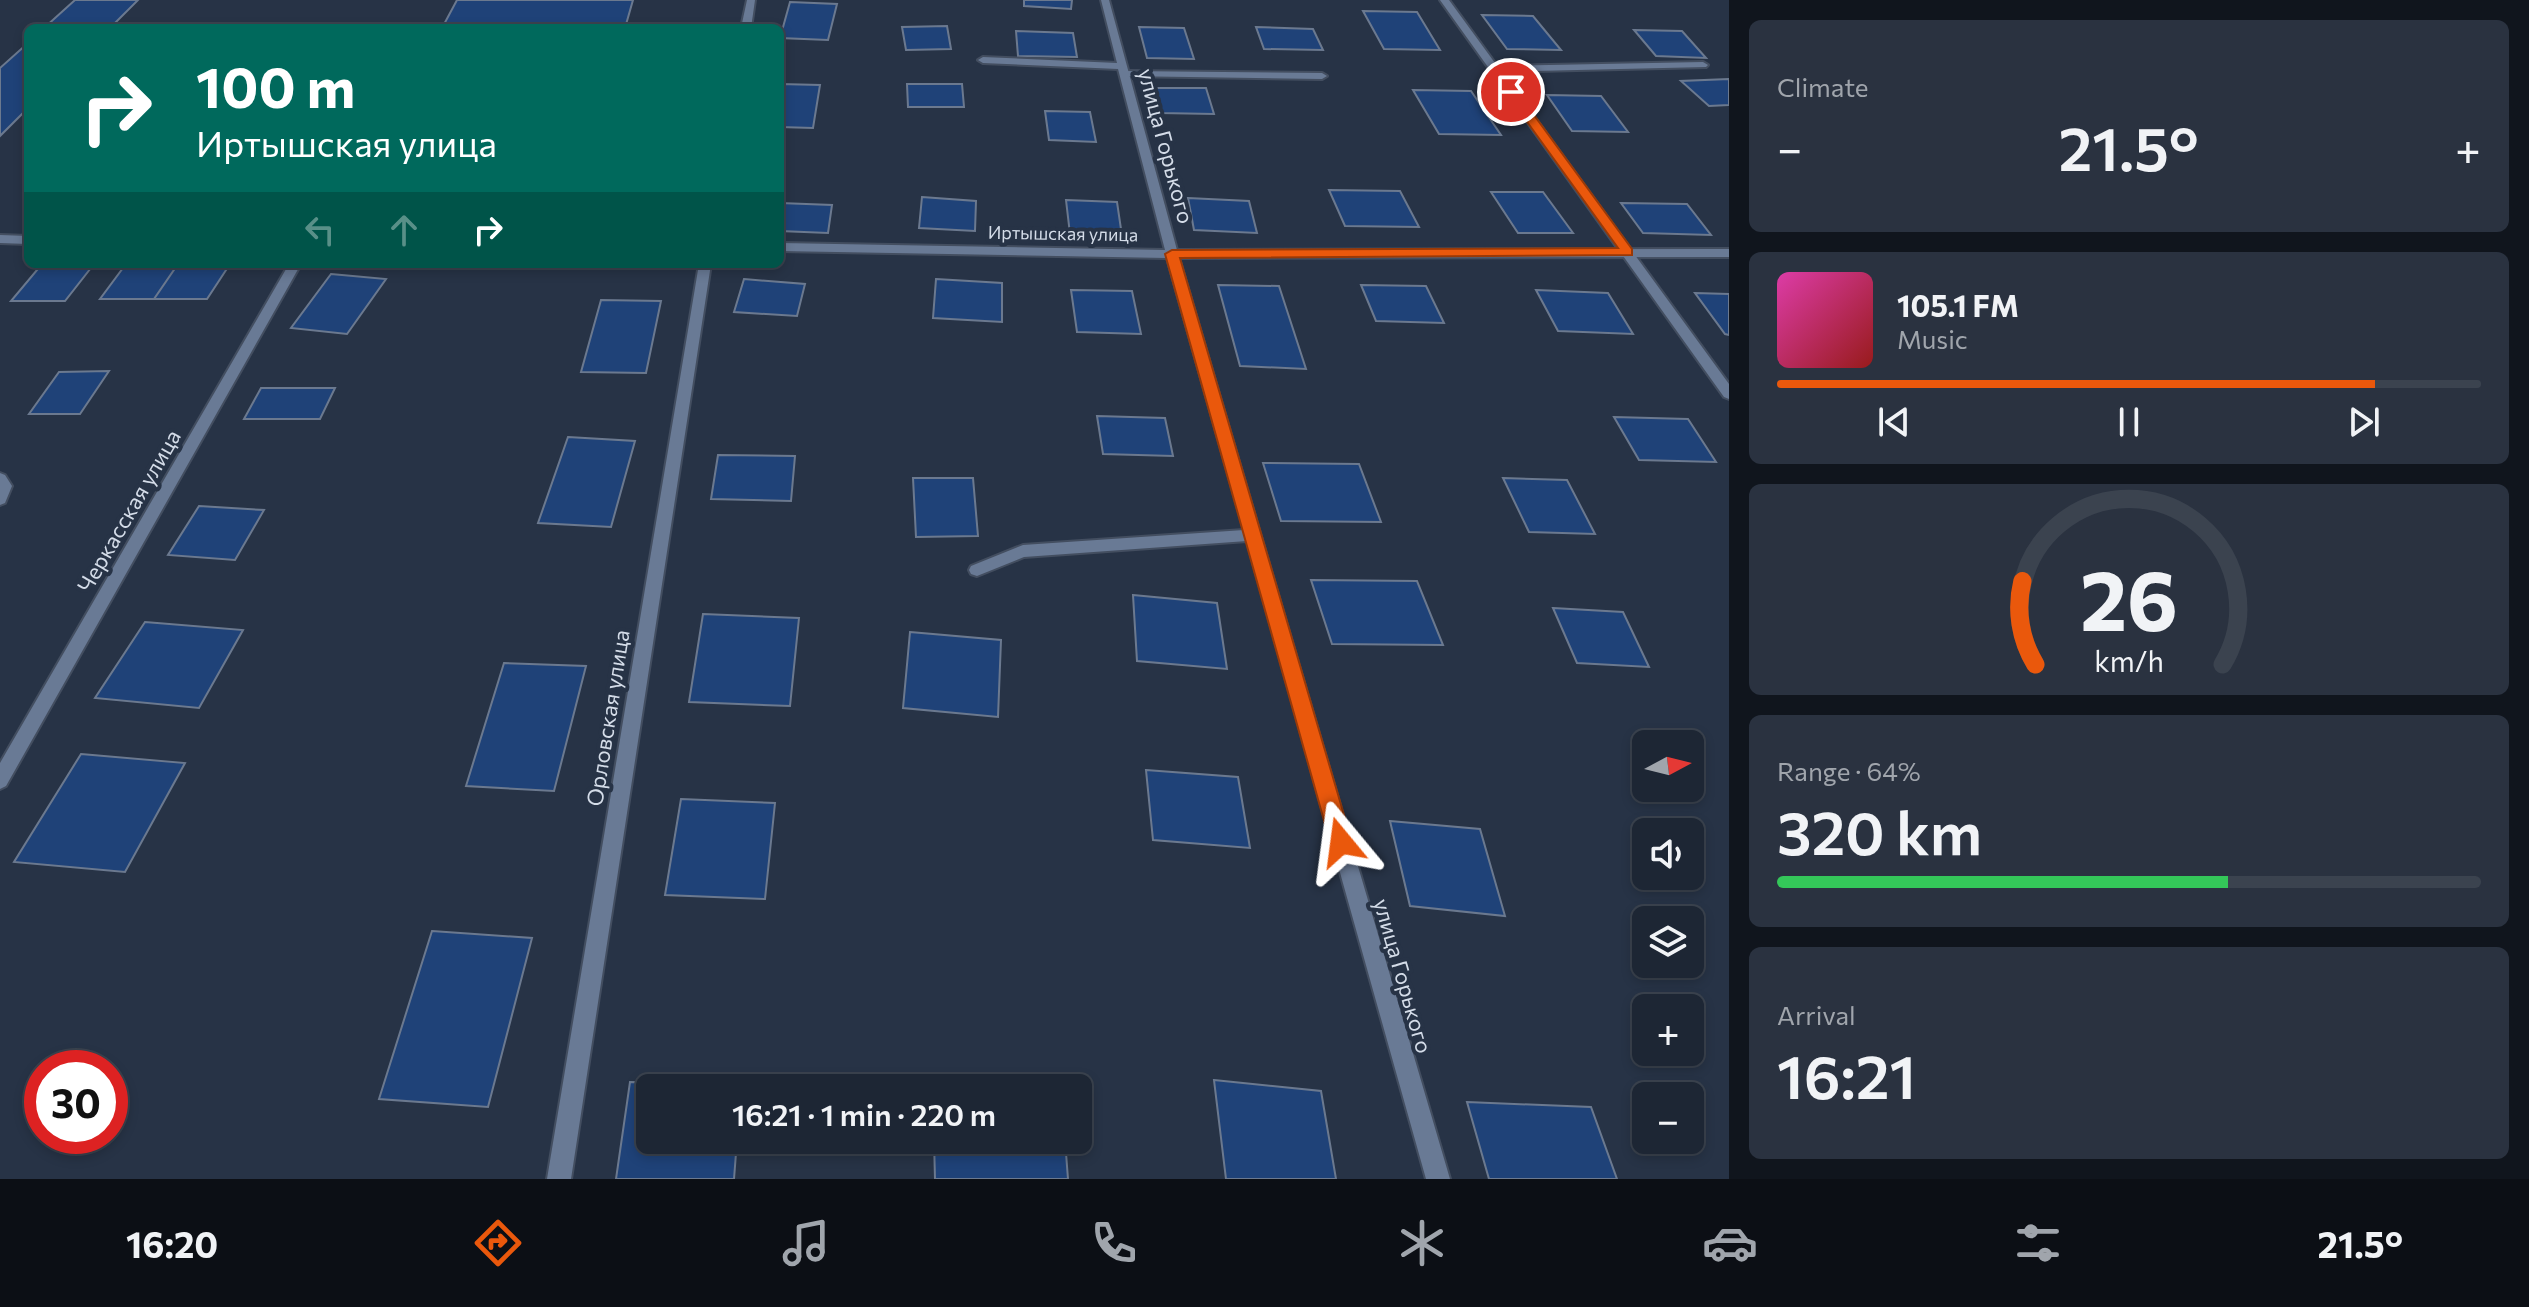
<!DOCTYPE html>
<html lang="en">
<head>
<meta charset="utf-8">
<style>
	body { margin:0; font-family:Commissioner,sans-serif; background:#2a3240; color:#f1f3f6; height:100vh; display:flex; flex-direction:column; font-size:30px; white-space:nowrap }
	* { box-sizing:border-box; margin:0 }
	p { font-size:26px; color:#a0a5ac }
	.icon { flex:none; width:44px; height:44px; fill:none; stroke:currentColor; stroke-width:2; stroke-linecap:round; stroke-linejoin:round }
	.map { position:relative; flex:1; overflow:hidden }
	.details { display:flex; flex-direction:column; gap:20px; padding:20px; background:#10151d; width:800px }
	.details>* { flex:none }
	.top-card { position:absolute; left:24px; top:24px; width:760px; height:244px; border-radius:12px; box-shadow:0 4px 12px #0003,0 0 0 2px #3b434f; background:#00695c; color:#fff; overflow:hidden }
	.needle { width:52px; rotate:83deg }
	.fabs { position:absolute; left:1632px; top:730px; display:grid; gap:16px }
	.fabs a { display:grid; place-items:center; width:72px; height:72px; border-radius:12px; background:#1d2634; box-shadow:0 4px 12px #0003,0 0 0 2px #3b434f; font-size:40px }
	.speed { position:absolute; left:24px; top:1050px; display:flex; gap:16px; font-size:40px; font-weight:700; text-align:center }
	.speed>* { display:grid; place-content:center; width:104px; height:104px; border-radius:50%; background:#1d2634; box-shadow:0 4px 12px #0003,0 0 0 2px #3b434f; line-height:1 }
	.speed .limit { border:12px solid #d22; background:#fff; color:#111 }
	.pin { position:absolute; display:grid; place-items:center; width:68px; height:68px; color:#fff; margin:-34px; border:4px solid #fff; border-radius:50%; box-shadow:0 2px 8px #0007 }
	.me { position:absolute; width:88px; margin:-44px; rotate:344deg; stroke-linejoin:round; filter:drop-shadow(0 0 6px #0008) }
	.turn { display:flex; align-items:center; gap:28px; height:168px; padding:0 40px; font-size:36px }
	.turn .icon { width:104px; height:104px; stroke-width:2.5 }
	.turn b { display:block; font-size:56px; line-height:68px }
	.lanes { display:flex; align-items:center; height:76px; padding:0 40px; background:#0003; justify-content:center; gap:40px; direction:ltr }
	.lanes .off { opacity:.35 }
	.big { font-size:60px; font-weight:600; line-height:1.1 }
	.details .widget { flex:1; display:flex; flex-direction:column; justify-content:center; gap:12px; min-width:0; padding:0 28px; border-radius:12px; background:#2a3240 }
	.details .dial { align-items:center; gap:0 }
	.dial svg { height:208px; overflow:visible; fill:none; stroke:#3b434f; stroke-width:7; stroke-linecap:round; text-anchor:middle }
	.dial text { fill:#f1f3f6; stroke:none }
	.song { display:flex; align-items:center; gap:24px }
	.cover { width:96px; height:96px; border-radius:12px; background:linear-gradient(135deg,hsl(320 70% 55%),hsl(0 70% 35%)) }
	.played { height:8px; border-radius:4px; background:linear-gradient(90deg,#ea580c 85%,#3b434f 85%) }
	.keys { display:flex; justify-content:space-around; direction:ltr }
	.heat { display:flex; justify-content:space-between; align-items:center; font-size:44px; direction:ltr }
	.charge { height:12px; border-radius:6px; background:linear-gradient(90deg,#34c759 64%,#3b434f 0) }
	.trip { position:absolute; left:636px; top:1074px; width:456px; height:80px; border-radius:12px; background:#1d2634; box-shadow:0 4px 12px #0003,0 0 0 2px #3b434f; font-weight:600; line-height:80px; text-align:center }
	.tab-bar { display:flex; height:128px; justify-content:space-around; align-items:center; background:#0c0f15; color:#a0a5ac }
	.tab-bar .icon { width:56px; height:56px }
	.tab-bar .on { color:#ea580c }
	.tab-bar b { font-size:36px; color:#f1f3f6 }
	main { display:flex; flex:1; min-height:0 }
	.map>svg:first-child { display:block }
	.building { fill:#1f4278; stroke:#6b798f; stroke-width:2 }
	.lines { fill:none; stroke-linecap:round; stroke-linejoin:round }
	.service-casing { stroke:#434e60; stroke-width:4 }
	.minor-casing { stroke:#434e60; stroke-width:4 }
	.tertiary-casing { stroke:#434e60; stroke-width:4 }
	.service { fill:#697a95; fill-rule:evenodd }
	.minor { fill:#697a95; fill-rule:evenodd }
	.tertiary { fill:#697a95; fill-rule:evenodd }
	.route { fill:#ea580c; stroke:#983908; stroke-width:2 }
	.labels { text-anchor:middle; stroke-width:8; stroke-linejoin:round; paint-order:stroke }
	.far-street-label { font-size:18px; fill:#d4dce8; stroke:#273346 }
	.street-label { font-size:22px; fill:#d4dce8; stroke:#273346 }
</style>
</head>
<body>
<main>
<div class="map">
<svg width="1729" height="1179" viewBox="0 0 1729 1179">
	<rect width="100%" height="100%" fill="#273346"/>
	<path class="building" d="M75,0H138L110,28H44Z
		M457,0H633L625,28H442Z
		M1024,0H1072L1071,9L1024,6Z
		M790,2L837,4L828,40L780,38Z
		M1363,11L1417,12L1440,50L1384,49Z
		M1482,15L1533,16L1561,50L1507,49Z
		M947,26L951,49L906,50L902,27Z
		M1139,27L1184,28L1194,59L1147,58Z
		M1256,27L1313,29L1323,50L1264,49Z
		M1634,30L1682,31L1706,58L1656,56Z
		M1016,31L1073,33L1077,57L1018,56Z
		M28,43V108L0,136V68Z
		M1729,79V105L1709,106L1681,81Z
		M780,84L820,85L813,128L780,127Z
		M907,84H962L964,107H908Z
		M1153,88H1206L1214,114L1160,113Z
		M1413,90L1471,91L1501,135L1439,134Z
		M1547,95L1601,96L1628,132L1572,131Z
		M1045,111L1090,112L1096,142L1049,140Z
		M1329,190L1400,191L1419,227L1345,226Z
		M1491,192H1543L1573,233H1518Z
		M922,197L976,201L975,231L919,228Z
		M1188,198L1249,201L1257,233L1194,230Z
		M1066,200L1117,202L1122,236L1070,234Z
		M780,203L832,205L828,233L780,231Z
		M1621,203L1687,204L1711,235L1643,233Z
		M42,264H94L65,301H11Z
		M126,264H178L154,299H100Z
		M178,264H230L207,299H154Z
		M331,274L386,279L347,334L291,328Z
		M744,279L805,284L797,316L734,312Z
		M936,279L1002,283V322L933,318Z
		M1218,285L1279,286L1306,369L1240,366Z
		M1361,285L1426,286L1444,323L1376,321Z
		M1071,290L1132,291L1141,334L1077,332Z
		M1536,290L1608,293L1633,334L1558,331Z
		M1695,293L1729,294V335L1725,334Z
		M601,300L661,301L646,373L581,372Z
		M109,371L80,414H29L59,372Z
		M261,388H335L320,419H244Z
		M1097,416L1165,418L1173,456L1103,454Z
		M1614,417L1688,419L1716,462L1639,460Z
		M568,437L635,441L611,527L538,523Z
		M718,455L795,456L791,501L711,499Z
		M1263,463L1359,464L1381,522L1281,521Z
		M913,478H973L978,536L916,537Z
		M1503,478L1567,480L1595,534L1529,532Z
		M199,506L264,510L235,560L168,555Z
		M1311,580L1417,581L1443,645L1332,644Z
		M1133,595L1217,603L1227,669L1137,661Z
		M1553,608L1623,612L1649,667L1577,663Z
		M703,614L799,618L790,706L689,702Z
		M145,622L243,630L199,708L95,698Z
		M910,632L1001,640L998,717L903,708Z
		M504,663L586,666L554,791L466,786Z
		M81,754L185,763L125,872L14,862Z
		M1146,770L1238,777L1250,848L1153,840Z
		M681,799L775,803L765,899L665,895Z
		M1390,821L1480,829L1505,916L1410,906Z
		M432,931L532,938L488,1107L379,1099Z
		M933,1075L1059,1078L1060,1088H933Z
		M1214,1080L1321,1091L1336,1179H1226Z
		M630,1082L742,1084V1088H650V1140H737L734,1179H616Z
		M1467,1102L1591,1107L1617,1179H1489Z
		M934,1140H1065L1068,1179H935Z"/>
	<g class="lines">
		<defs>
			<path id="service" d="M1125,71L1322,73L1327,76L1322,79L1122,76V72Z
				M0,473L5,475L12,486L5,503L0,505Z"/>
			<path id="minor" d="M1101,0H1109L1177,250L1729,249V257L1179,258L1450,1179H1426L1247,541L1024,557L977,576L971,574L969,570L971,566L1023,545L1244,530L1167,258L780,251V243L1165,250L1118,69L983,63L978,60L983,57L1117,63Z
				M1703,62L1708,65L1706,67L1494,72L1489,69L1494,66Z
				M0,235L28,236V244L0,243Z
				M289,264H301L6,786L0,789V763Z"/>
			<path id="tertiary" d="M747,0H755L751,28H741Z
				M1440,0H1449L1729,384V399L1724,397Z
				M699,264H711L571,1179H547Z"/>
		</defs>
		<use href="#service" class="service-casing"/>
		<use href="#minor" class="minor-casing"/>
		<use href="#tertiary" class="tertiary-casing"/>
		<use href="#service" class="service"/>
		<use href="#minor" class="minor"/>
		<use href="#tertiary" class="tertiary"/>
	</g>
	<path class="route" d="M1507,89H1515L1632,249V255L1180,258L1352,842L1349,849L1341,853L1334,849L1330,842L1165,254L1172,250L1618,248L1507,94Z"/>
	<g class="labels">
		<g class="far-street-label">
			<text transform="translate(1063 234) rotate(1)" y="6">Иртышская улица</text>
		</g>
		<g class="street-label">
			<text transform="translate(1166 146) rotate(75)" y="8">улица Горького</text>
			<text transform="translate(129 511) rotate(-60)" y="8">Черкасская улица</text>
			<text transform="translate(608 718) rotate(-81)" y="8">Орловская улица</text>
			<text transform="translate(1403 976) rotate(74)" y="8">улица Горького</text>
		</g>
	</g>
</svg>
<div class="fabs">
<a><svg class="needle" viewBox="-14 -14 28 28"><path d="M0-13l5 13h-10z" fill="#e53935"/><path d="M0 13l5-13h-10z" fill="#a0a5ac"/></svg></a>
<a><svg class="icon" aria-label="sound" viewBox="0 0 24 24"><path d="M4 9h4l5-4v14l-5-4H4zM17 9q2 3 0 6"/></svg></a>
<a><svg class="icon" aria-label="layers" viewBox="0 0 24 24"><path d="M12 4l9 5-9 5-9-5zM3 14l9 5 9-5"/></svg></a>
<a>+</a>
<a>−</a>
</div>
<div class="speed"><div class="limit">30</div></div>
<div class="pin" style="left:1511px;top:92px;background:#d93025"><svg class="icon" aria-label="arrive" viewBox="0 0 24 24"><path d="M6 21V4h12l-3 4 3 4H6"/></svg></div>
<svg class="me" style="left:1341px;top:842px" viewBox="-20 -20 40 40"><path d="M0-17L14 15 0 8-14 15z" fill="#ea580c" stroke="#fff" stroke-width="4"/></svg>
<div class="trip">16:21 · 1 min · 220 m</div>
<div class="top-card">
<div class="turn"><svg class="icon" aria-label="right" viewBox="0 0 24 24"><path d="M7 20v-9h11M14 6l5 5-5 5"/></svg><div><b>100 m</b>Иртышская улица</div></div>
<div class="lanes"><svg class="icon off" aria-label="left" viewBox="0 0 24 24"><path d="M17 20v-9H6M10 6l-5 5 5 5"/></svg><svg class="icon off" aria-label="ahead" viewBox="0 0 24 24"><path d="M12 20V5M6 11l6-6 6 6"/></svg><svg class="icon" aria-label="right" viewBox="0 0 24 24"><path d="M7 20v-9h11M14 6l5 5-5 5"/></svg></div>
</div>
</div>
<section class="details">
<div class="widget"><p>Climate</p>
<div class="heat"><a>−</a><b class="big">21.5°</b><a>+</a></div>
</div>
<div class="widget">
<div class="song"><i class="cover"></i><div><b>105.1 FM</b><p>Music</p></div></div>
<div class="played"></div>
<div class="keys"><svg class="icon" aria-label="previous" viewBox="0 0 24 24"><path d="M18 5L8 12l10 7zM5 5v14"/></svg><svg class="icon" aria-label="pause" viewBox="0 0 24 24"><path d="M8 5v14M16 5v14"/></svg><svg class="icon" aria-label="next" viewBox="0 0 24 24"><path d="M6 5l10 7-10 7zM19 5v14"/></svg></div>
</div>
<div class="widget dial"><svg viewBox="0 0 100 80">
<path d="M14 69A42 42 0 1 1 86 69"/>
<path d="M14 69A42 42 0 0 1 9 37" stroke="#ea580c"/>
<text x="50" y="56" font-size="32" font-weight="700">26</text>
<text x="50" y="72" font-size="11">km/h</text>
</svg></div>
<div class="widget"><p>Range · 64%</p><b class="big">320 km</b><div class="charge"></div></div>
<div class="widget"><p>Arrival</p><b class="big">16:21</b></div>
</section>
</main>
<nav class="tab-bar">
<b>16:20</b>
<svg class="icon on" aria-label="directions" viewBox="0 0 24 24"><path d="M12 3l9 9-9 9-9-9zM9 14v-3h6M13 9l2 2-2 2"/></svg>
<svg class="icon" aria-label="music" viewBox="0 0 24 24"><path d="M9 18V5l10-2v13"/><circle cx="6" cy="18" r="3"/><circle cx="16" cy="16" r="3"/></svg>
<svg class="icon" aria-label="phone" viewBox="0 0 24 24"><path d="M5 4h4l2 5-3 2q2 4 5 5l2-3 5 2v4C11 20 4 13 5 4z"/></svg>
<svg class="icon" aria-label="climate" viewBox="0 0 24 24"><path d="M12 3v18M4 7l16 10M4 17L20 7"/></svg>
<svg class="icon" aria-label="car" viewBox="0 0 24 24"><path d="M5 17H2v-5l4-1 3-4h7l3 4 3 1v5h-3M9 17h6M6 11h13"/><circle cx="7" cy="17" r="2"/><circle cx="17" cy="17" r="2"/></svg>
<svg class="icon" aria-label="filters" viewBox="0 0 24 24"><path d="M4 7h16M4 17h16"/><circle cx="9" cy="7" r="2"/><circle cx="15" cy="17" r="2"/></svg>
<b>21.5°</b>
</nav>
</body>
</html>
